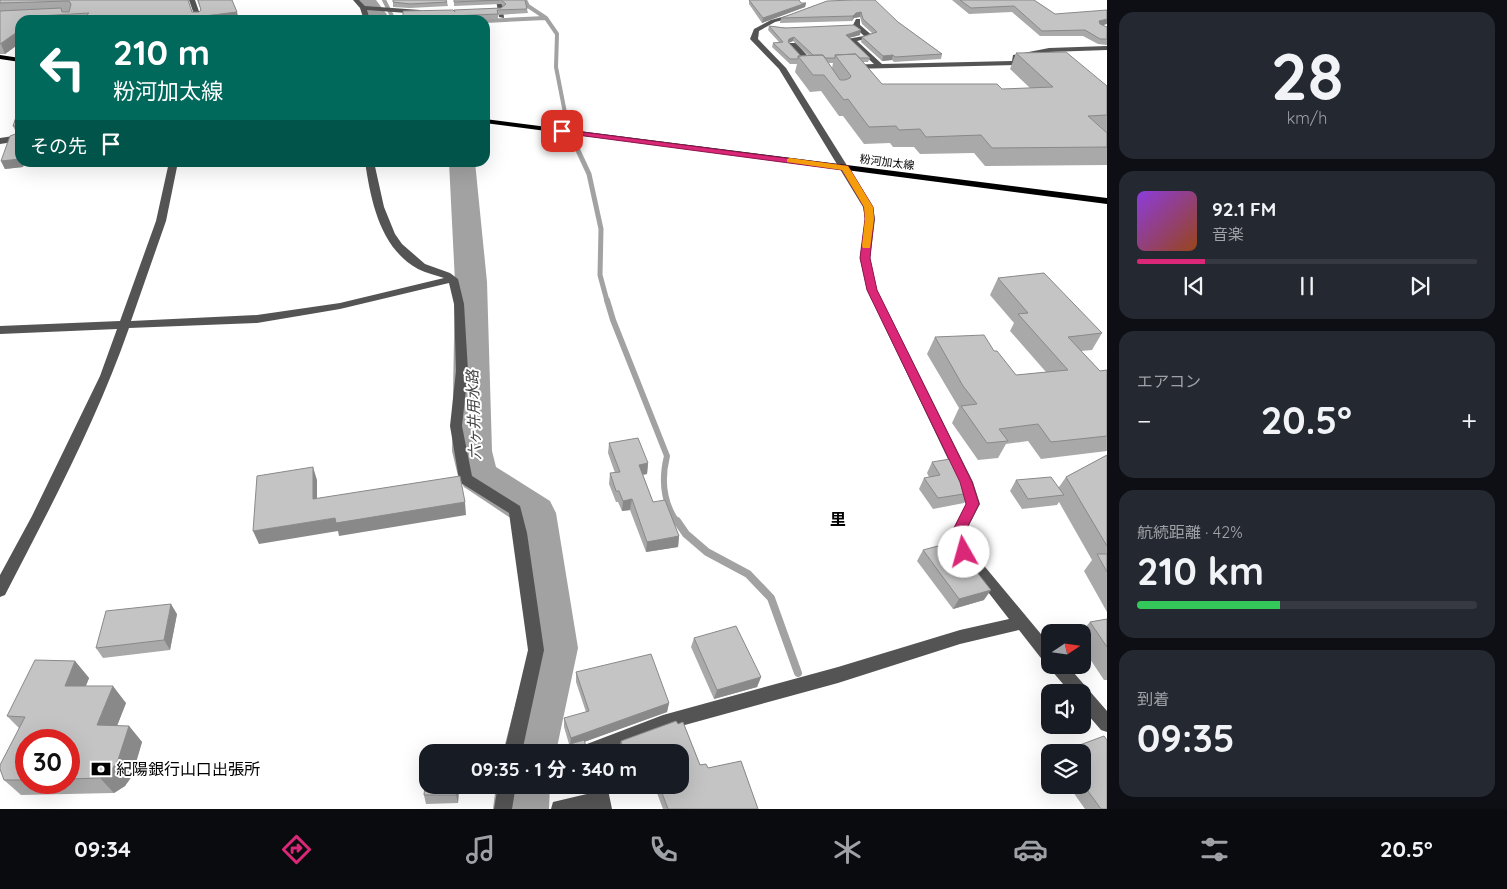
<!DOCTYPE html>
<html lang="ja">
<head>
<meta charset="utf-8">
<style>
	body { margin:0; font-family:Quicksand,"Noto Sans JP",sans-serif; background:#242831; color:#f1f3f6; height:100vh; display:flex; flex-direction:column; font-size:19px; white-space:nowrap }
	* { box-sizing:border-box; margin:0 }
	p { font-size:16px; color:#9ea1a6 }
	.icon { flex:none; width:28px; height:28px; fill:none; stroke:currentColor; stroke-width:2; stroke-linecap:round; stroke-linejoin:round }
	.map { position:relative; flex:1; overflow:hidden }
	.drawer { display:flex; flex-direction:column; gap:12px; padding:12px; background:#0d0f14; width:400px }
	.drawer>* { flex:none }
	.hud { position:absolute; left:15px; top:15px; width:475px; height:152px; border-radius:15px; box-shadow:0 5px 20px #0002; background:#00695c; color:#fff; overflow:hidden }
	.needle { width:32px; rotate:77deg }
	.controls { position:absolute; left:1041px; top:624px; display:grid; gap:10px }
	.controls a { display:grid; place-items:center; width:50px; height:50px; border-radius:10px; background:#171b24; box-shadow:0 5px 20px #0002; font-size:25px }
	.speed { position:absolute; left:15px; top:729px; display:flex; gap:10px; font-size:25px; font-weight:700; text-align:center }
	.speed>* { display:grid; place-content:center; width:65px; height:65px; border-radius:50%; background:#171b24; box-shadow:0 5px 20px #0002; line-height:1 }
	.speed .limit { border:8px solid #d22; background:#fff; color:#111 }
	.pin { position:absolute; display:grid; place-items:center; width:42px; height:42px; color:#fff; margin:-21px; border-radius:10px; box-shadow:0 2px 8px #0006 }
	.me { position:absolute; width:55px; margin:-28px; rotate:353deg; stroke-linejoin:round; filter:drop-shadow(0 0 4px #0008) }
	.turn { display:flex; align-items:center; gap:18px; height:105px; padding:0 15px; font-size:22px }
	.turn .icon { width:65px; height:65px; stroke-width:2.5 }
	.turn b { display:block; font-size:35px; line-height:42px }
	.then { display:flex; align-items:center; height:48px; padding:0 15px; background:#0003; gap:10px; font-size:19px }
	.big { font-size:38px; font-weight:700; line-height:1.1 }
	.drawer .card { flex:1; display:flex; flex-direction:column; justify-content:center; gap:8px; min-width:0; padding:0 18px; border-radius:15px; background:#242831 }
	.drawer .dial { align-items:center; gap:0 }
	.dial b { font-size:65px; line-height:1 }
	.song { display:flex; align-items:center; gap:15px }
	.cover { width:60px; height:60px; border-radius:8px; background:linear-gradient(135deg,hsl(270 70% 55%),hsl(20 70% 35%)) }
	.played { height:5px; border-radius:2px; background:linear-gradient(90deg,#db2777 20%,#363941 20%) }
	.keys { display:flex; justify-content:space-around; direction:ltr }
	.heat { display:flex; justify-content:space-between; align-items:center; font-size:28px; direction:ltr }
	.charge { height:8px; border-radius:4px; background:linear-gradient(90deg,#34c759 42%,#363941 0) }
	.trip { position:absolute; left:419px; top:744px; width:270px; height:50px; border-radius:15px; background:#171b24; box-shadow:0 5px 20px #0002; font-weight:700; line-height:50px; text-align:center }
	.tab-bar { display:flex; height:80px; justify-content:space-around; align-items:center; background:#090b0e; color:#9ea1a6 }
	.tab-bar .icon { width:35px; height:35px }
	.tab-bar .current { color:#db2777 }
	.tab-bar b { font-size:22px; color:#f1f3f6 }
	main { display:flex; flex:1; min-height:0 }
	.map>svg:first-child { display:block }
	.lines { fill:none; stroke-linecap:round; stroke-linejoin:round }
	.stream-far3 { stroke:#a2a2a2; stroke-width:4 }
	.stream-far2 { stroke:#a2a2a2; stroke-width:5 }
	.stream-far1 { stroke:#a2a2a2; stroke-width:6 }
	.stream { stroke:#a2a2a2; stroke-width:8 }
	.river { fill:#a2a2a2; fill-rule:evenodd }
	.minor { fill:#545454; fill-rule:evenodd }
	.major { fill:#000; fill-rule:evenodd }
	.wall { fill:#a9a9a9; fill-rule:evenodd }
	.shaded-wall { fill:#898989 }
	.building { fill:#c4c4c4; stroke:#898989 }
	.route { fill:#db2777; stroke:#8e194d }
	.slow { fill:#f59e0b }
	.labels { text-anchor:middle; stroke-width:4; stroke-linejoin:round; paint-order:stroke }
	.far-street-label { font-size:11px; fill:#000; stroke:#fff }
	.water-label { font-size:15px; font-style:italic; fill:#434343; stroke:#fff }
	.quarter-label { font-size:16px; font-weight:bold; fill:#000; stroke:#fff }
	.near-poi-label { font-size:16px; fill:#000; stroke:#fff; text-anchor:start }
</style>
</head>
<body>
<main>
<div class="map">
<svg width="1107" height="809" viewBox="0 0 1107 809">
	<rect width="100%" height="100%" fill="#fff"/>
	<g class="lines">
		<path class="stream-far3" d="M384,0L394,20
			M525,0L528,6L546,18L557,34L556,67L567,123
			M485,21L545,18"/>
		<path class="stream-far2" d="M575,144L589,174L601,229L600,275L607,301"/>
		<path class="stream-far1" d="M607,300L613,320L667,456C661,480 663,502 677,522"/>
		<path class="stream" d="M677,521L686,534L707,552L748,574L771,598L798,673"/>
		<path class="river" d="M356,0H376L391,20H371Z
			M449,162H475L487,282L492,451L496,467L550,501L556,513L578,648L556,752H503L530,648L515,521L464,487L458,476L452,451L455,282Z
			M496,785H550L549,809H493Z"/>
		<path class="minor" d="M189,0H195L202,20H196Z
			M353,0H359L365,6L420,10L423,12L420,14L367,10L370,20H364L360,8Z
			M496,0H502L504,18L499,17Z
			M797,13L799,14V16L775,22L759,31L758,39L786,68L873,207L875,219L870,258L877,290L973,482L980,504L967,529L971,550L1050,645V665H1067L1107,711V732L1101,730L1082,708V692H1070L1051,670L1049,664L1044,662L1019,630L960,644L838,683L663,731L609,752H585L587,744L663,715L838,667L960,630L1009,619L957,552L953,529L966,504L959,482L867,290L860,258L865,219L863,207L779,69L750,39L754,29L771,20Z
			M856,19H860V25L874,37L857,41L882,64L1012,61L1013,55L1049,48L1107,46V50L1049,52L1020,58V63L1016,65L851,69H848V65L874,64L847,39L864,36L853,25Z
			M790,43H796L817,66V70H811L790,47Z
			M20,135V141L0,144V138Z
			M169,162H178L166,221L131,321L257,315L340,303L444,278C436,275 426,273 418,269C380,248 371,201 365,162H374L384,207L395,234L402,244L425,264L450,273L458,279L464,304L468,371L462,426L472,476L520,506L527,533L544,650L522,752H504L528,650L509,513L461,483L459,479L450,426L456,371L454,304L449,283L340,309L257,323L129,328C97,420 50,508 5,595L0,597V575L32,516L100,376L117,329L0,334V326L120,321L156,221Z
			M498,785H516L512,809H494Z
			M589,785H607L612,809H551L553,802L591,793Z"/>
		<path class="major" d="M0,55L20,58V62L0,59Z
			M485,119L1107,198V204L485,123Z"/>
	</g>
	<path class="wall" d="M0,0H188L192,12H199L201,10L197,0H232L239,20H20V43L5,54H0Z
		M454,0H525L527,9L528,13L498,15V19L458,20H403V18L501,8L503,6L501,4L454,6Z
		M749,0L801,3H806L805,7L762,23L749,4Z
		M952,0H1034L1055,14L1102,25L1107,27V45L1098,44L1083,36H1040L1012,12L969,14Z
		M827,1L898,22L942,54L941,59L894,62L892,60L882,61L861,42L862,37L872,33L862,24L860,17L854,18L852,21L780,23L781,18Z
		M393,2H447L448,6L410,8L393,7Z
		M769,26L860,35L849,38L870,58L868,62H863L882,84L1002,89L1030,88L1010,69L1016,53L1107,86V132H1106L1107,133V165L985,166L974,153L920,154L914,147H893L890,143L864,144L843,116H839L821,91L810,92L795,72L797,64H790L772,47L773,43L779,42L768,30ZM793,41L808,55L801,56L789,43ZM828,63H833L832,68Z
		M19,108L23,167L5,169L1,161L17,134L13,126Z
		M998,278L1102,333L1092,350L1081,351L1100,371L1107,370V451L1041,459L1028,441L1006,444L998,458L978,460L952,423L959,408L927,354L935,337L994,351L1016,375L1046,372L1010,331L1014,323L990,295Z
		M609,443L648,463L647,474L643,475L653,502L679,536L678,547L646,552L630,510L622,511L618,502H616L609,484L610,473H615L608,453Z
		M1107,455V612L1084,571L1092,560L1059,502L1057,505L1022,509L1010,491L1016,480L1059,487L1066,477Z
		M932,462L964,477L962,481L970,493L964,503L933,509L919,489L924,478L929,477L927,473Z
		M923,550L984,600L953,609L917,561Z
		M177,614L170,650L103,658L96,648Z
		M1107,619V680H1104L1082,647V632H1081L1090,622Z
		M694,638L761,677L757,687L714,699L691,647Z
		M75,661L89,678L86,686L126,703L117,726H129L142,742L132,776L125,786L114,793L21,795L4,780L19,728L7,716ZM26,740H69V782H26Z
		M576,672L669,703L667,712L584,742L588,752H546V751L569,744L564,727V718L586,712L576,682Z
		M676,721L678,724L683,722L700,765L706,764L708,768L741,761L758,809H663L654,785H680V752H620L619,750L621,741Z
		M1082,752L1107,809H1085L1068,785H1082Z
		M428,785H496L495,794L459,788L458,803L426,804L424,795Z"/>
	<path class="shaded-wall" d="M806,3L805,7L762,23L763,18Z
		M237,12L239,20H172Z
		M861,12L860,17L854,18L852,21L853,16L856,13Z
		M38,16L40,20H33Z
		M1107,19V24L1097,27L1099,21Z
		M20,30V43L5,54L1,44Z
		M861,30L860,35L845,39L846,35Z
		M794,37L793,41L788,43L789,39Z
		M893,55L892,60L882,61L883,56Z
		M20,158V162H25L23,167L5,169L1,161Z
		M648,463L647,474L638,475L639,465Z
		M313,467L317,480V512L313,499Z
		M632,499L630,510L622,511L623,501Z
		M465,502L466,515L339,536L338,531L259,544L253,531L335,518Z
		M679,536L678,547L646,552L647,542Z
		M991,590L984,600L953,609L959,599Z
		M171,604L177,614L170,650L164,640Z
		M75,661L89,678L79,702L65,686Z
		M761,677L757,687L714,699L717,690Z
		M113,686L126,703L111,741L97,725Z
		M669,703L667,712L570,747L571,738Z
		M129,726L142,742L132,776L125,786L114,793L100,778Z
		M457,785H458L459,788L458,803L456,795Z
		M494,785H496L495,794Z"/>
	<path class="building" d="M0,0H188L192,12H199L201,10L198,0H232L237,12L172,20H82L89,13L38,16L33,20H20V30L0,44V11L61,8L62,12H69L71,4L69,1L0,3Z
		M393,0H446L447,2L410,4L393,2Z
		M454,0H500L454,2Z
		M501,0H525L527,9L497,10L498,14L403,18V11L453,10L455,12L454,10L501,8L506,4Z
		M749,0H799L801,3H806L763,18Z
		M852,0H875L898,22L942,54L895,57L893,55L883,56L862,37L877,32L863,19L861,12L856,13L853,16L781,18L827,1Z
		M960,0H1034L1055,14L1107,10V19L1099,21L1100,24L1107,27V39H1100L1085,30L1042,31L1014,6L971,8Z
		M854,25L861,30L846,35L870,58H859L856,54L835,55V58H825L823,55H813L794,37L789,39L788,42L801,56H798V59H790L773,43L783,42L769,26L785,28Z
		M1066,52L1107,86V115L1088,116L1107,133V147L992,148L981,135L926,137L920,129L899,130L896,126L869,127L848,99L844,100L824,75H813L798,56L823,55L840,80H845L850,78L851,76L835,55L856,54L882,84H997L1002,89L1053,87L1016,53Z
		M19,108H20V159L1,161L10,136L18,133V126H13Z
		M1044,273L1102,333L1068,337L1100,371L1107,370V436L1051,442L1038,424L999,429L1008,441L987,443L961,406L977,404L963,386L935,337L984,335L994,351H997L1016,375L1068,370L1018,314L1028,313L998,278Z
		M638,438L648,463L639,465L653,502L665,500L679,536L647,542L632,499L623,501L619,491H616L610,473L620,472L609,443Z
		M1107,455V546L1066,477Z
		M956,458L964,477H960L970,493L938,498L924,478L940,475L932,462Z
		M313,467V499L460,476L465,502L336,523L335,518L253,531L257,476Z
		M1051,477L1064,495L1028,499L1016,480Z
		M953,542L991,590L959,599L923,550Z
		M1097,554H1107V572Z
		M171,604L164,640L96,648L106,611Z
		M1107,619V647L1090,622Z
		M736,626L761,677L717,690L694,638Z
		M651,654L669,703L571,738L564,718L589,711L576,672Z
		M35,660L75,661L65,686H113L97,725L129,726L118,760L111,771L100,778L69,779V740H26V780H4L0,769V765L25,717L7,716Z
		M676,721L678,724L683,722L700,765L706,764L708,768L741,761L758,809H668L659,785H680V752H624L621,741Z
		M1104,736L1107,740V809H1101L1082,783V752H1061Z
		M584,740L588,752H546V751Z
		M468,746L500,750L499,752H466Z
		M428,757V785H457L456,795H424Z"/>
	<path class="route" d="M559,129L848,166L873,207L874,219L870,258L877,290L972,482L979,504L967,528L971,552L969,556L964,558L959,556L954,528L966,504L960,482L867,290L860,258L865,219L864,207L842,170L562,133L558,131Z"/>
	<path class="slow" d="M790,158L848,166L873,207L874,219L870,248H863L862,246L865,219L864,207L842,170L787,162V159Z"/>
	<defs>
		<symbol id="bank-bare" viewBox="-9 -9 18 18"><path d="M-6-4H6V4H-6ZM0-2.3a2.3 2.3 0 1 0 0 4.6a2.3 2.3 0 1 0 0-4.6Z" fill="#000" stroke="#fff" stroke-width="2.5" paint-order="stroke"/></symbol>
	</defs>
	<g fill-rule="evenodd">
		<use href="#bank-bare" x="87" y="755" width="28" height="28"/>
	</g>
	<g class="labels">
		<g class="far-street-label">
			<text transform="translate(887 162) rotate(7)" y="4">粉河加太線</text>
		</g>
		<g class="water-label">
			<text transform="translate(474 415) rotate(-92)" y="5">六ヶ井用水路</text>
		</g>
		<g class="quarter-label">
			<text x="838" y="525">里</text>
		</g>
		<g class="near-poi-label">
			<text x="116" y="775">紀陽銀行山口出張所</text>
		</g>
	</g>
</svg>
<div class="controls">
<a><svg class="needle" viewBox="-14 -14 28 28"><path d="M0-13l5 13h-10z" fill="#e53935"/><path d="M0 13l5-13h-10z" fill="#9ea1a6"/></svg></a>
<a><svg class="icon" aria-label="sound" viewBox="0 0 24 24"><path d="M4 9h4l5-4v14l-5-4H4zM17 9q2 3 0 6"/></svg></a>
<a><svg class="icon" aria-label="layers" viewBox="0 0 24 24"><path d="M12 4l9 5-9 5-9-5zM3 14l9 5 9-5"/></svg></a>
</div>
<div class="speed"><div class="limit">30</div></div>
<div class="pin" style="left:562px;top:131px;background:#d93025"><svg class="icon" aria-label="arrive" viewBox="0 0 24 24"><path d="M6 21V4h12l-3 4 3 4H6"/></svg></div>
<svg class="me" style="left:964px;top:552px" viewBox="-20 -20 40 40"><circle r="19" fill="#fff"/><path d="M0-13L10 11 0 6-10 11z" fill="#db2777"/></svg>
<div class="trip">09:35 · 1 分 · 340 m</div>
<div class="hud">
<div class="turn"><svg class="icon" aria-label="left" viewBox="0 0 24 24"><path d="M17 20v-9H6M10 6l-5 5 5 5"/></svg><div><b>210 m</b>粉河加太線</div></div>
<div class="then">その先<svg class="icon" aria-label="arrive" viewBox="0 0 24 24"><path d="M6 21V4h12l-3 4 3 4H6"/></svg></div>
</div>
</div>
<section class="drawer">
<div class="card dial"><b>28</b><p>km/h</p></div>
<div class="card">
<div class="song"><i class="cover"></i><div><b>92.1 FM</b><p>音楽</p></div></div>
<div class="played"></div>
<div class="keys"><svg class="icon" aria-label="previous" viewBox="0 0 24 24"><path d="M18 5L8 12l10 7zM5 5v14"/></svg><svg class="icon" aria-label="pause" viewBox="0 0 24 24"><path d="M8 5v14M16 5v14"/></svg><svg class="icon" aria-label="next" viewBox="0 0 24 24"><path d="M6 5l10 7-10 7zM19 5v14"/></svg></div>
</div>
<div class="card"><p>エアコン</p>
<div class="heat"><a>−</a><b class="big">20.5°</b><a>+</a></div>
</div>
<div class="card"><p>航続距離 · 42%</p><b class="big">210 km</b><div class="charge"></div></div>
<div class="card"><p>到着</p><b class="big">09:35</b></div>
</section>
</main>
<nav class="tab-bar">
<b>09:34</b>
<svg class="icon current" aria-label="directions" viewBox="0 0 24 24"><path d="M12 3l9 9-9 9-9-9zM9 14v-3h6M13 9l2 2-2 2"/></svg>
<svg class="icon" aria-label="music" viewBox="0 0 24 24"><path d="M9 18V5l10-2v13"/><circle cx="6" cy="18" r="3"/><circle cx="16" cy="16" r="3"/></svg>
<svg class="icon" aria-label="phone" viewBox="0 0 24 24"><path d="M5 4h4l2 5-3 2q2 4 5 5l2-3 5 2v4C11 20 4 13 5 4z"/></svg>
<svg class="icon" aria-label="climate" viewBox="0 0 24 24"><path d="M12 3v18M4 7l16 10M4 17L20 7"/></svg>
<svg class="icon" aria-label="car" viewBox="0 0 24 24"><path d="M5 17H2v-5l4-1 3-4h7l3 4 3 1v5h-3M9 17h6M6 11h13"/><circle cx="7" cy="17" r="2"/><circle cx="17" cy="17" r="2"/></svg>
<svg class="icon" aria-label="filters" viewBox="0 0 24 24"><path d="M4 7h16M4 17h16"/><circle cx="9" cy="7" r="2"/><circle cx="15" cy="17" r="2"/></svg>
<b>20.5°</b>
</nav>
</body>
</html>
